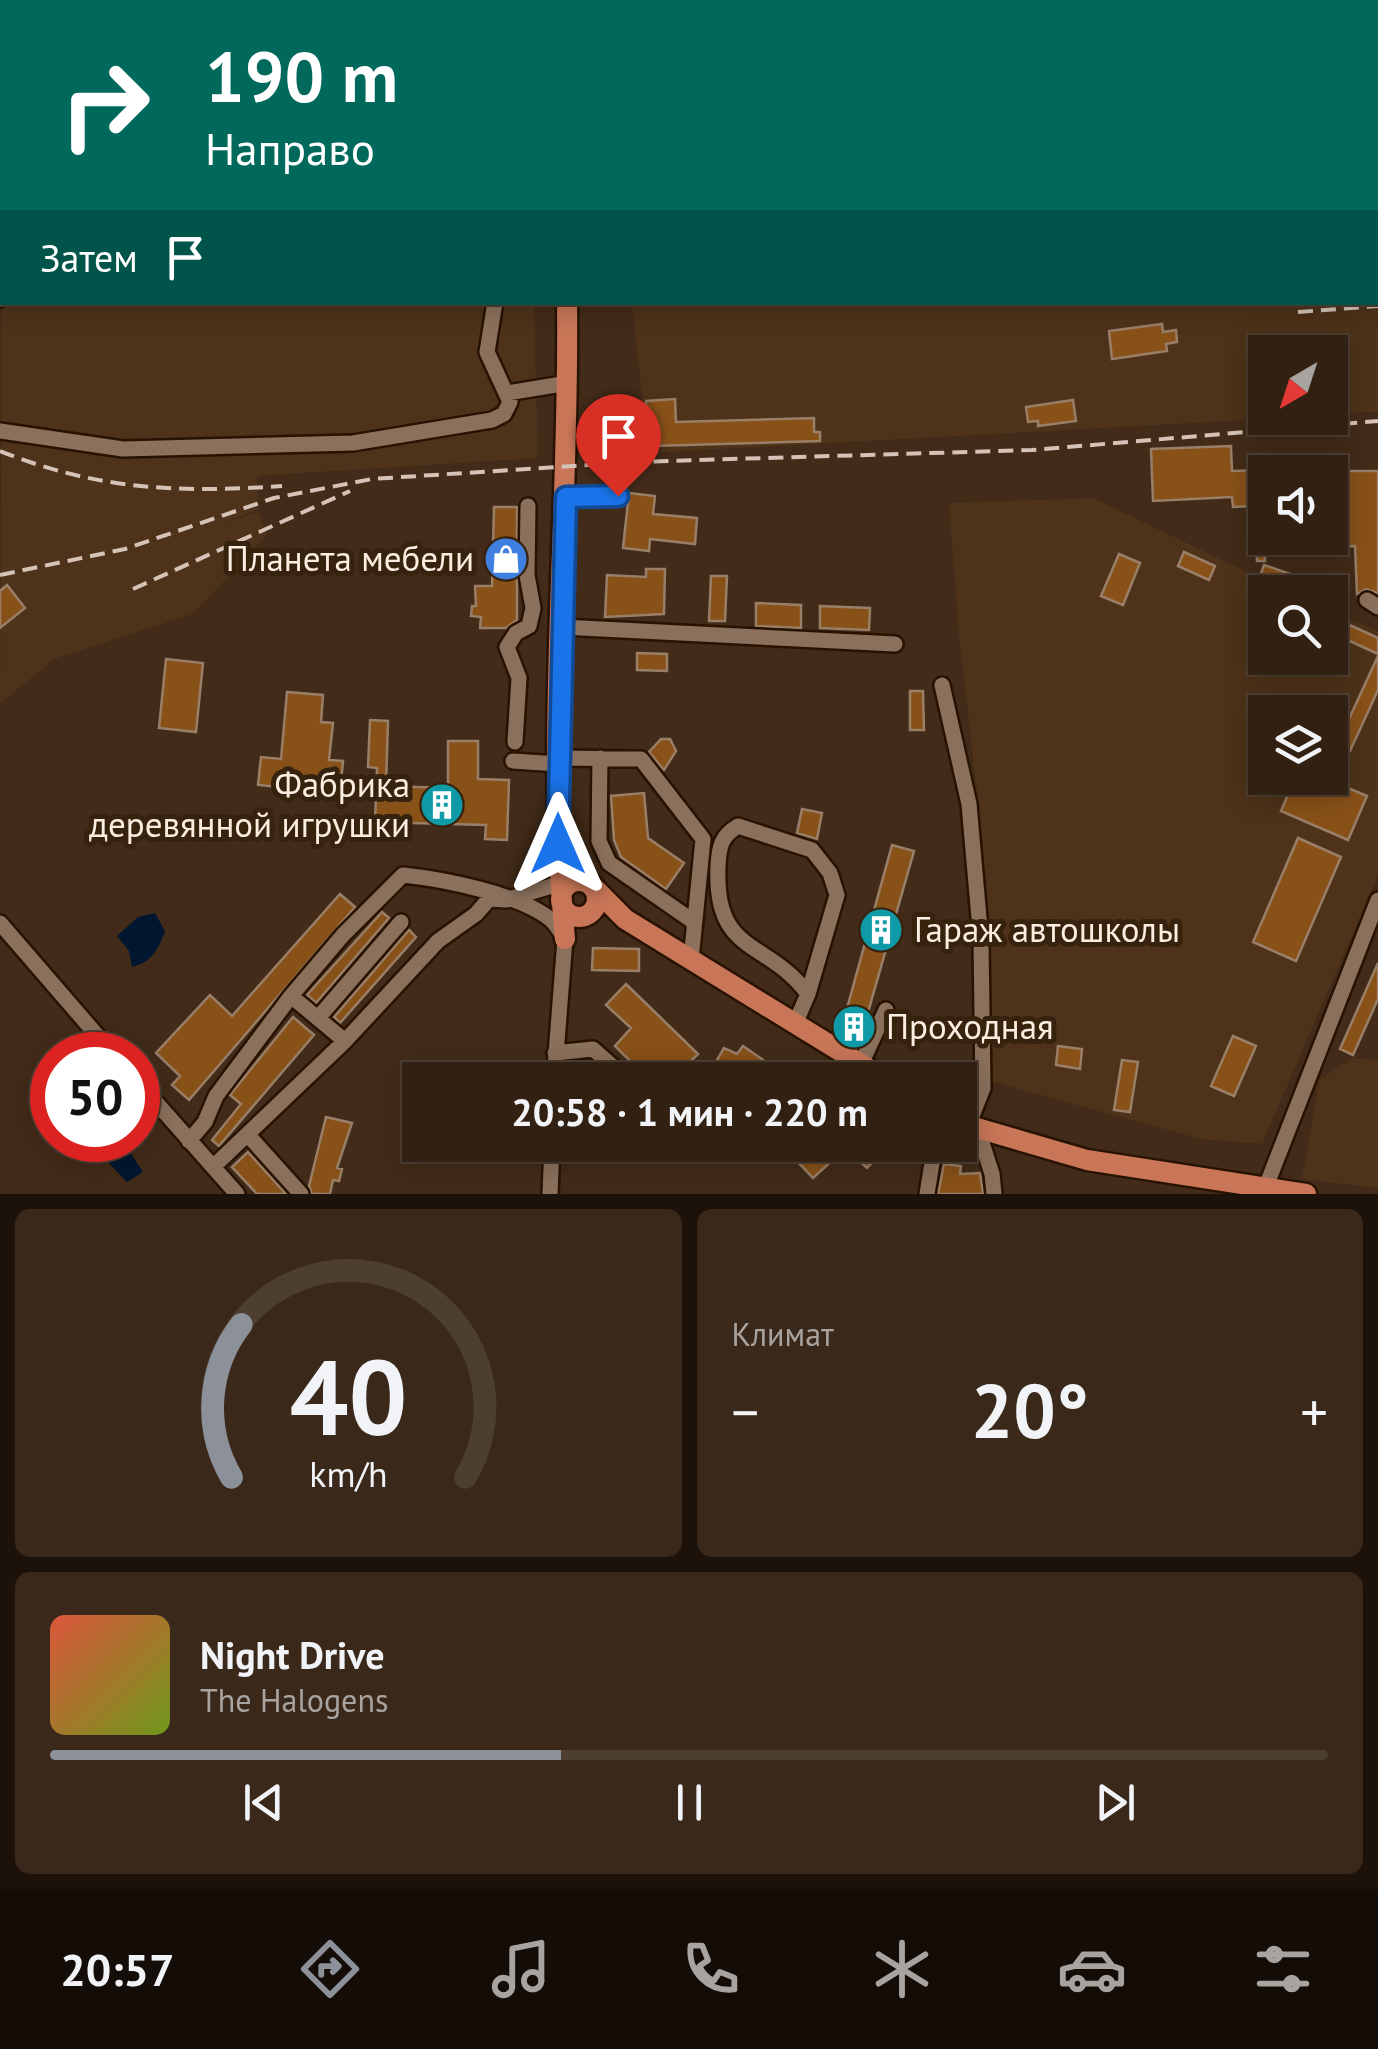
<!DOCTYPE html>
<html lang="ru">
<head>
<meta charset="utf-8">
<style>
	body { margin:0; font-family:"PT Sans",sans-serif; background:#3a281b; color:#f1f3f6; height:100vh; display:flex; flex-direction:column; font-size:38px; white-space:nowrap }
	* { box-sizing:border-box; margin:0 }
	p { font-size:32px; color:#a8a39f }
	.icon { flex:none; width:55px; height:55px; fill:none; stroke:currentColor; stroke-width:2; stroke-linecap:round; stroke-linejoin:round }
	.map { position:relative; height:1194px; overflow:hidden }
	.details { display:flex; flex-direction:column; gap:15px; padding:15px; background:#1c120a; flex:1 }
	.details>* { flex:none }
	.hud { position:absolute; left:0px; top:0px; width:1380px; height:305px; box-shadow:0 5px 25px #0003,0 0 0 2px #4d3e32; background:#00695c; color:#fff; overflow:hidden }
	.needle { width:65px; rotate:219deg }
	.controls { position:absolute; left:1248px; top:335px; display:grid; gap:20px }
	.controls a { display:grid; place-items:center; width:100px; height:100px; border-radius:0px; background:#322012; box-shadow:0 5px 25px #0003,0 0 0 2px #4d3e32; font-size:50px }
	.speed { position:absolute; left:30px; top:1032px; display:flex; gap:20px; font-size:50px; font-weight:700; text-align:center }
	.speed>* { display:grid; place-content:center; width:130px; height:130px; border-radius:50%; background:#322012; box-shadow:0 5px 25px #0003,0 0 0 2px #4d3e32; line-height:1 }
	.speed .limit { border:15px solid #d22; background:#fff; color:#111 }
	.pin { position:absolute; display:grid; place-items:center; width:85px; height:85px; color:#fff; margin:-102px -42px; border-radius:50% 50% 50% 0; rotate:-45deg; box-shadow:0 0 10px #0007 }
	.pin .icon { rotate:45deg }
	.me { position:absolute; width:110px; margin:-55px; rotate:0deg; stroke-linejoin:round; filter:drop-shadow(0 0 8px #0008) }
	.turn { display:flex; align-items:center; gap:35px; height:210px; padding:0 40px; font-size:45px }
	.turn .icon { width:130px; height:130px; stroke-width:2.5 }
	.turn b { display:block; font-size:70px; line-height:85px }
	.then { display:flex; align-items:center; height:95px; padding:0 40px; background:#0003; gap:20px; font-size:38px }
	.big { font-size:75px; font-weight:700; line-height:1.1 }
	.details .widget { flex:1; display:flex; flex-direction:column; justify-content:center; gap:15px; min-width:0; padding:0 35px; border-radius:15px; background:#3a281b }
	.details .dial { align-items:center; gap:0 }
	.dial svg { height:260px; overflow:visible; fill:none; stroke:#4d3e32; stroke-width:7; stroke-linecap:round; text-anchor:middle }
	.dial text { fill:#f1f3f6; stroke:none }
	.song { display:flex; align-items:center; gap:30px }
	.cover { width:120px; height:120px; border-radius:15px; background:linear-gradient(135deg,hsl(10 70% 55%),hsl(80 70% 35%)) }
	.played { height:10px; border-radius:5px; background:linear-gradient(90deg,#8c9099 40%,#4d3e32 40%) }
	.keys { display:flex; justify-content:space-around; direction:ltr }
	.heat { display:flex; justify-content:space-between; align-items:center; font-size:55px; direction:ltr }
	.details .tiles { flex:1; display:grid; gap:15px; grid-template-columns:1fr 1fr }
	.widget:last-child { grid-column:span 2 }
	.trip { position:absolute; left:402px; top:1062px; width:575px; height:100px; border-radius:0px; background:#322012; box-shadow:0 5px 25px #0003,0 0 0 2px #4d3e32; font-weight:700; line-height:100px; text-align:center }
	.dock { display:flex; height:160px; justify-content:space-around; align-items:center; background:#140d07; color:#a8a39f }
	.dock .icon { width:70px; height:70px }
	.dock .current { color:#8c9099 }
	.dock b { font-size:45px; color:#f1f3f6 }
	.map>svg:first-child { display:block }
	.built { fill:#4e3219; fill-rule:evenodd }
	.water { fill:#00172f }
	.building { fill:#885118; stroke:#997e68; stroke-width:2.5 }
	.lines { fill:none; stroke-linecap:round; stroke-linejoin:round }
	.minor-casing { stroke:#281302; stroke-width:20 }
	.major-casing { stroke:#281302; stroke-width:25 }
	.minor { stroke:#8b715c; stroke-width:15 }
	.major { stroke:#c87657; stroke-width:20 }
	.rail { stroke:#d4c3b6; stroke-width:4; stroke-dasharray:15 8; stroke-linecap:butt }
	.route-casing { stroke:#114b97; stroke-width:25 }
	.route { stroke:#1a73e8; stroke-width:18 }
	.labels { text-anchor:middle; stroke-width:10; stroke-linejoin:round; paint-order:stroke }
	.poi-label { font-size:35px; fill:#fcede1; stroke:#37220e; text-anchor:end }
</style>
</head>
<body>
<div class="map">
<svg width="1378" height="1194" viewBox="0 0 1378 1194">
	<rect width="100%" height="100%" fill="#422b18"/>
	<path class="built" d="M605,0H1378V412L1330,413V352H1265V418H1287L648,453L632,303L1378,302V2Z
		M2,246V302L534,303L538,458L257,476L259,509L223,523L259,512L267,535L193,614L54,659L0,704Z
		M1093,498L1289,592H1265V658H1330V610L1378,631V875L1262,1144L1201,1139L993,1082L980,819L959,636L949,503ZM1265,712H1330V778H1265Z
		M1353,1058L1378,1060V1188L1302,1179L1319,1080Z"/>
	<path class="water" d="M155,913L165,931C159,949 151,963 132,967L129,951L117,936L138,917Z
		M87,1140H122L143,1172L127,1182Z"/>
	<path class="building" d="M1162,324L1163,332L1176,330L1177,342L1166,344L1167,351L1112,359L1109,331Z
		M1330,337L1347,352H1341L1340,363L1330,376V352H1300L1330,342Z
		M675,399L676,422L814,418V432H820V441L653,446L652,418H646V401Z
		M1073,400L1076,421L1038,426V421L1028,422L1026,407Z
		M1231,446L1232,471L1265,470V561H1257L1254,506L1233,507L1232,497L1153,501L1151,449Z
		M1330,471H1378V593L1366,589L1357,594L1355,546L1330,547Z
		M629,493L655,496L653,514L697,518L695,544L650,539L649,551L623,548Z
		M494,507H517V620L506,628H480L481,617L471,616L472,606H476L475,586H492Z
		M1184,552L1215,566L1209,580L1178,566Z
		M1119,554L1140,563L1123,605L1101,596Z
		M1264,565L1305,579L1301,590L1260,576Z
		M646,569H665L664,614L605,617L607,575L646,577Z
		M711,576H727L725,621H709Z
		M7,585L25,608L0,628V591Z
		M756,603L801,605V628L756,626Z
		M820,606L870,608L869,630L820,628Z
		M1330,616L1378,638V654L1330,632Z
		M637,653L667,654V671L637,670Z
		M1378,656V690L1350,751L1337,745Z
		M166,659L203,663L196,732L159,728Z
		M910,691H923L924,730H910Z
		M287,692L323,695L321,722L333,723L329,760L343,761L340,793L258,785L261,757L281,759Z
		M370,720L388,721L386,786L448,788V741H478V779L509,780L507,840L485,839L486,825L375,822L377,768L368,767Z
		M661,739H670L676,751L664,770L649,752Z
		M1295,778H1324L1367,796L1348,840L1281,811Z
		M644,793L648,838L684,863L666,889L621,857L614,840L611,796Z
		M802,809L822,813L817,839L797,833Z
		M1298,838L1341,857L1296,961L1253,942Z
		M892,845L914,851L861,1037L839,1023L846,1012Z
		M340,894L355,907L189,1100L172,1085L180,1076L156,1053L210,995L232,1016Z
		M382,912L389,918L316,1003L307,995Z
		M409,930L416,937L340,1023L334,1017Z
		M593,948L639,949V971L592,970Z
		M1378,963V999L1353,1055L1340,1049Z
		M626,984L698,1054L672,1080H649L615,1046L631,1028L606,1005Z
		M293,1017L314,1035L219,1146L212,1140L241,1104L230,1095Z
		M1233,1036L1256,1046L1234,1096L1211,1086Z
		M743,1046L792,1080H728L711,1070L724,1048L737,1054Z
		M1058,1046L1082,1049L1080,1069L1056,1065Z
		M1122,1060L1138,1062L1130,1112L1114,1110Z
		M326,1117L352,1123L337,1168L342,1169L339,1181L333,1180L330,1194H312L309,1186Z
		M782,1145H869L880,1154L867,1168L846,1148L813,1178Z
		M248,1152L286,1194H257L232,1167Z
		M944,1164L961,1166L960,1174L980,1173L983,1194H938Z"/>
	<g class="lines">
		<defs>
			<path id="minor" d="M0,225H2
				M0,299L2,298
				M507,393L568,383
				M0,431L123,449L353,443L492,420L504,414L510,402L487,352L495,302
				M566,497L618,496
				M1367,600L1378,607
				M562,627L895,644
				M942,685L969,804L981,941L983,1088L968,1126
				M515,742L519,678L507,647L516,633L529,626L533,608L527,575L528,506
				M558,758L641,759L703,839L691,960
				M600,758L599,841L609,863L694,922
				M513,761L558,764
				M0,923L114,1055
				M291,996L345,1041
				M318,1018L401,922
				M795,1024L808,994L837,895L830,873L812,850L738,826C721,836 719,847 718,866C714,956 766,938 808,994
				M555,1053L593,1049L628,1080
				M861,1064L886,1010
				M138,1082L237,1194
				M978,1130L992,1174L994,1194
				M248,1135L301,1194
				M189,1141L205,1122L216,1096L291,996L343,935L403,875C442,879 519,894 550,919C556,924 561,933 565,939L554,1080
				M213,1167L345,1041L438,941L476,914L489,899L506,900L561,883
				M1265,1189L1378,900
				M550,1194L552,1145
				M927,1194L932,1163L941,1145"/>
			<path id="major" d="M579,2V0
				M558,851L625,919L887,1080
				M561 899a18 18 0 1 1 36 0a18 18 0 1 1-36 0Z
				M565,939C545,728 570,514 567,302
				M960,1123L1087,1160L1306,1194"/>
		</defs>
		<use href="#minor" class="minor-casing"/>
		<use href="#major" class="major-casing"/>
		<use href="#minor" class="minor"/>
		<use href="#major" class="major"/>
		<path class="rail" d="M1298,312L1378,306
			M0,451C97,490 179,493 282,486
			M0,575L125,549L274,498L372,479L633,462L1032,450L1378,421
			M133,589L350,491"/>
	</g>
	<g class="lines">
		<defs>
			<path id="route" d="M558,844L566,497L618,496"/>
		</defs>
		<use href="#route" class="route-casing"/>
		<use href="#route" class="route"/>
	</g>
	<defs>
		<symbol id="shop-disc" viewBox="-11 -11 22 22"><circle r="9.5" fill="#3f7fe0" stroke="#37220e"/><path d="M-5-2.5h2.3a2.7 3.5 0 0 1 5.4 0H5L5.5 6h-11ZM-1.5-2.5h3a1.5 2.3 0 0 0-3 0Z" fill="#fff"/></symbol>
		<symbol id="building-disc" viewBox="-11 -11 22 22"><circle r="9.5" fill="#0f9aa8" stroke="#37220e"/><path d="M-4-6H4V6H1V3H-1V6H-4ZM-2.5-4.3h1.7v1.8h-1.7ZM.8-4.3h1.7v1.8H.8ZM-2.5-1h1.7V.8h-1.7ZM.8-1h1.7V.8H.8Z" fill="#fff"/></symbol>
	</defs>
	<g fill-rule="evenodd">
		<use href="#shop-disc" x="481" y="534" width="50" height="50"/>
		<use href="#building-disc" x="417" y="780" width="50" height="50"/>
		<use href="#building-disc" x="856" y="905" width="50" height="50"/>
		<use href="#building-disc" x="829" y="1002" width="50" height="50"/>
	</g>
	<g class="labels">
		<g class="poi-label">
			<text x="474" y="571">Планета мебели</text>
			<text x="410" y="797">Фабрика<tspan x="410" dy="40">деревянной игрушки</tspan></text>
			<text x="914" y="942" text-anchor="start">Гараж автошколы</text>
			<text x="886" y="1039" text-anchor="start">Проходная</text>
		</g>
	</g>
</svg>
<div class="controls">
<a><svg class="needle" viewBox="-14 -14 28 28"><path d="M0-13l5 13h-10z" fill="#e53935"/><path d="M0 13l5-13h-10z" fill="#a8a39f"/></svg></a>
<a><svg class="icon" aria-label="sound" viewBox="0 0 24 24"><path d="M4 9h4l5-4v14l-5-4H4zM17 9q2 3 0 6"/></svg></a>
<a><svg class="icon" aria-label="search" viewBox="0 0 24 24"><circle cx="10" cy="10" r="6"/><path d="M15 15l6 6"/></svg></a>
<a><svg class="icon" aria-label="layers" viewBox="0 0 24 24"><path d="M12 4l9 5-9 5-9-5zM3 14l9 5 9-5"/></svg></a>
</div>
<div class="speed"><div class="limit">50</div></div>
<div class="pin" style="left:618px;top:496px;background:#d93025"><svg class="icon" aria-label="arrive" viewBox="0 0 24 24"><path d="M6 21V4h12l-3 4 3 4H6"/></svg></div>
<svg class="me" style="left:558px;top:844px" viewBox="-20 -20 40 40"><path d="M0-17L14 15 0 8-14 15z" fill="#1a73e8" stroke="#fff" stroke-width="4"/></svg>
<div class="trip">20:58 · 1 мин · 220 m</div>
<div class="hud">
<div class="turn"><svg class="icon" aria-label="right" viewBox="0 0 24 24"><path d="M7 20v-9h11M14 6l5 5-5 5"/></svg><div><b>190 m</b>Направо</div></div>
<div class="then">Затем<svg class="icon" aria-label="arrive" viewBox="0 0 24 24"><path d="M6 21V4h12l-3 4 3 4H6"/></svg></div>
</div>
</div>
<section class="details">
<div class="tiles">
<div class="widget dial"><svg viewBox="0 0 100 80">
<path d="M14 69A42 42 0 1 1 86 69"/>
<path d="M14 69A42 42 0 0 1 17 22" stroke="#8c9099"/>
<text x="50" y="56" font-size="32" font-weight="700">40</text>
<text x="50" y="72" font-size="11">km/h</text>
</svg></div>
<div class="widget"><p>Климат</p>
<div class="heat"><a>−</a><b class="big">20°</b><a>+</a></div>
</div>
<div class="widget">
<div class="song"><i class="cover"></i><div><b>Night Drive</b><p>The Halogens</p></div></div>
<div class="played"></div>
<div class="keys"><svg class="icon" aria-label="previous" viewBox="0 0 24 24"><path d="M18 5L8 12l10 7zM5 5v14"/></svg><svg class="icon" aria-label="pause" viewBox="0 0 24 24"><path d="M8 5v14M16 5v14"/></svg><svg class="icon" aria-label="next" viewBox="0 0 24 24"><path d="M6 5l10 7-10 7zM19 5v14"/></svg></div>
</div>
</div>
</section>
<nav class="dock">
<b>20:57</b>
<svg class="icon current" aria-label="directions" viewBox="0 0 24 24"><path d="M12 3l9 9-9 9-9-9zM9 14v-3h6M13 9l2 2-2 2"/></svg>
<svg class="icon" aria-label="music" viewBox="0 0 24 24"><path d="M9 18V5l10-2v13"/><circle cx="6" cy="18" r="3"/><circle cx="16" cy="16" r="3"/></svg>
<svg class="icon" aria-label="phone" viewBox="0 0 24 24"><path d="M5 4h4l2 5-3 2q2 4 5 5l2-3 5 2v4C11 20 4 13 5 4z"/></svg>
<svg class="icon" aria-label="climate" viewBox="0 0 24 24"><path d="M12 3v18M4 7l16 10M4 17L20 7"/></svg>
<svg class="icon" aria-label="car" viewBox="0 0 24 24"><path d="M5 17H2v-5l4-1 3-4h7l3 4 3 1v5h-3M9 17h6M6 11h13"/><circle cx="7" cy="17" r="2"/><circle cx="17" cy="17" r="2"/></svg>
<svg class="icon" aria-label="filters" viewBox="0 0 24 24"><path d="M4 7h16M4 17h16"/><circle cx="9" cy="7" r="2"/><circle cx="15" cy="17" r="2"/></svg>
</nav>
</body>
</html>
